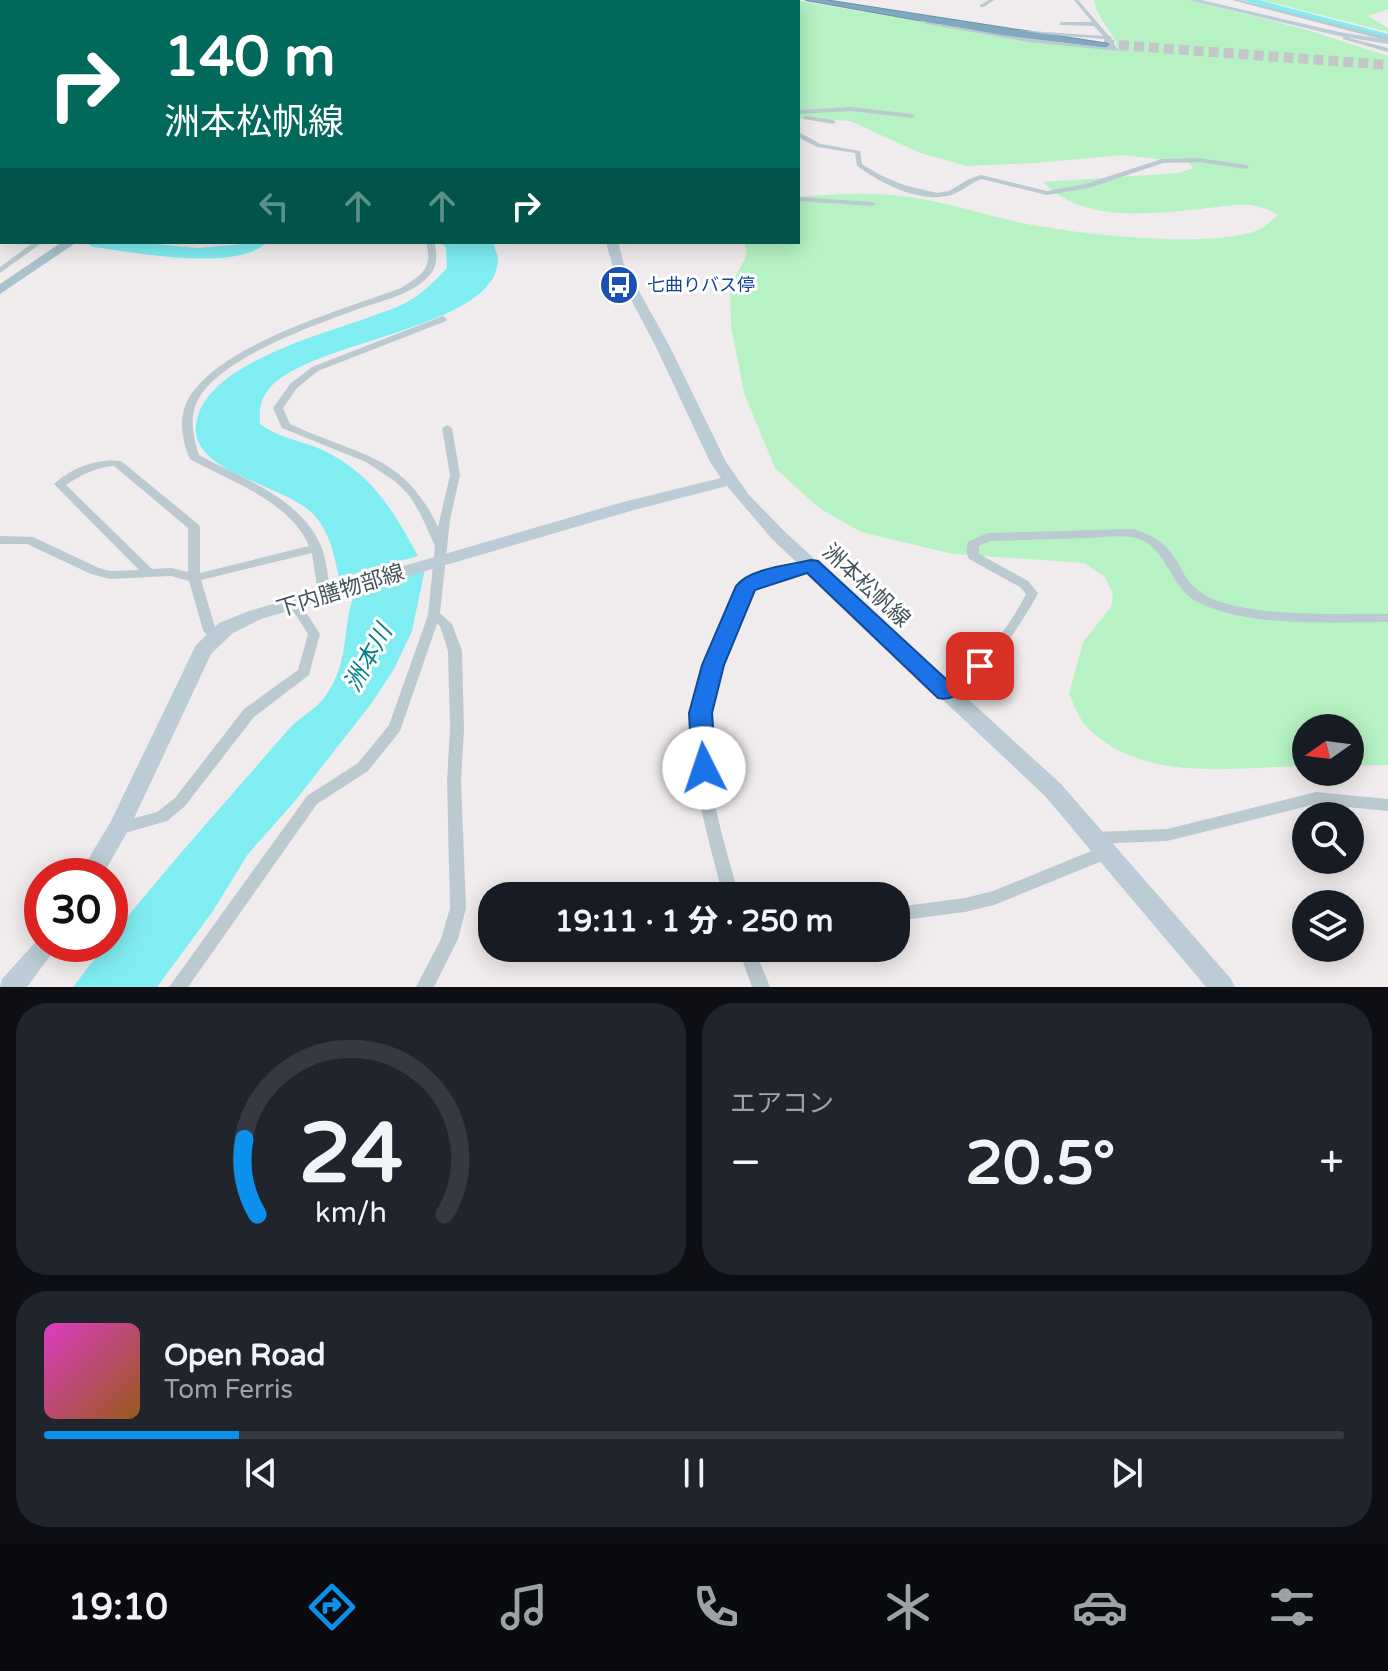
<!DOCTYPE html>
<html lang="ja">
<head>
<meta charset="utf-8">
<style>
	body { margin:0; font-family:"Varela Round","Noto Sans JP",sans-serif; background:#20242c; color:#f1f3f6; height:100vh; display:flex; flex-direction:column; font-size:30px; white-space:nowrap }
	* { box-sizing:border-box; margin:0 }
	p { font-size:26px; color:#9ea1a6 }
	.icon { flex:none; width:44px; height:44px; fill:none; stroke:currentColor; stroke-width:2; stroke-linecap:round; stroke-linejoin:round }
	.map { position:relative; height:987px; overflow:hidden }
	.sheet { display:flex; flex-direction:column; gap:16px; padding:16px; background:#0d0f14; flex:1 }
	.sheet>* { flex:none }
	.guide { position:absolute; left:0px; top:0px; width:800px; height:244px; box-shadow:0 4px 20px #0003; background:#00695c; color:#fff; overflow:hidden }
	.needle { width:52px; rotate:256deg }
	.controls { position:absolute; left:1292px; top:714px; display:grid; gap:16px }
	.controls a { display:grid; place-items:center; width:72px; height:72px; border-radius:50%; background:#171b24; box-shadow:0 4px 20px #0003; font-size:40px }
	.speed { position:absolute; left:24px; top:858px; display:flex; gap:16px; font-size:40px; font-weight:700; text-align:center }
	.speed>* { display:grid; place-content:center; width:104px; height:104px; border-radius:50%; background:#171b24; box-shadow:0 4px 20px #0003; line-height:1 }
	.speed .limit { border:12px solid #d22; background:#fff; color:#111 }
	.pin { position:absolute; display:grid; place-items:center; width:68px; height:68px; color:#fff; margin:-34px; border-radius:16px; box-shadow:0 4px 12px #0006 }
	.me { position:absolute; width:88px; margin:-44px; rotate:356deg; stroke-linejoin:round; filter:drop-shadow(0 0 6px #0008) }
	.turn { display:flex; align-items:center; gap:28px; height:168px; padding:0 32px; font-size:36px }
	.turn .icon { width:104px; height:104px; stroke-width:2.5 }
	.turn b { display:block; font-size:56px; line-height:68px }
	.lanes { display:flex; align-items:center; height:76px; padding:0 32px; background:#0003; justify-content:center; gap:40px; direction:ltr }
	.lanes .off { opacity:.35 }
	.big { font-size:60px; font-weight:800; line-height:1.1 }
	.sheet .widget { flex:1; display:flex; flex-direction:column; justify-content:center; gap:12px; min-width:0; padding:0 28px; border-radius:32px; background:#20242c }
	.sheet .dial { align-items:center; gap:0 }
	.dial svg { height:208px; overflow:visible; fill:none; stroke:#363941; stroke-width:7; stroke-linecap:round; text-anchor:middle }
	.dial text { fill:#f1f3f6; stroke:none }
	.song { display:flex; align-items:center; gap:24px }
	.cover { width:96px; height:96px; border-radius:12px; background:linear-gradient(135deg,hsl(310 70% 55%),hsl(30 70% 35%)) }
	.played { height:8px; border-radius:4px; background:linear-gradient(90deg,#0b90eb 15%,#363941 15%) }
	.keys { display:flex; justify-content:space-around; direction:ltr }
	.heat { display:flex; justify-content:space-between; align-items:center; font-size:44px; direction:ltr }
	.sheet .tiles { flex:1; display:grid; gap:16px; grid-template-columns:1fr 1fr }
	.widget:last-child { grid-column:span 2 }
	.trip { position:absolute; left:478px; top:882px; width:432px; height:80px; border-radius:32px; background:#171b24; box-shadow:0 4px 20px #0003; font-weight:800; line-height:80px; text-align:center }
	.dock { display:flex; height:128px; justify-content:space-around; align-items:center; background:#090b0e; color:#9ea1a6 }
	.dock .icon { width:56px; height:56px }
	.dock .selected { color:#0b90eb }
	.dock b { font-size:36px; color:#f1f3f6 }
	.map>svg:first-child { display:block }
	.green { fill:#b6f2c4 }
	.water { fill:#7fedf2 }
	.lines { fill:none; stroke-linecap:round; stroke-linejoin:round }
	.river { fill:#7fedf2; fill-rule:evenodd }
	.highway-tunnel { stroke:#c5c6c8; stroke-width:10; stroke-dasharray:10 5; stroke-linecap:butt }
	.highway-casing { stroke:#6b94ac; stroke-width:2 }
	.street { fill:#bbcad0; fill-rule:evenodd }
	.secondary { fill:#bbccd6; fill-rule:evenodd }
	.primary { fill:#a9c2ce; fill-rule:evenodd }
	.highway { fill:#80a9c0; fill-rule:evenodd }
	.wall { fill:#acb0b5 }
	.route { fill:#1a73e8; stroke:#114b97; stroke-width:2 }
	.labels { text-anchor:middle; stroke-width:6; stroke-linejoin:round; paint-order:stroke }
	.far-transit-label { font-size:18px; fill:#164399; stroke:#fff; text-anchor:start }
	.street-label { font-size:22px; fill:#43545b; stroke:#fff }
	.water-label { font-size:24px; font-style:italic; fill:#058288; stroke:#fff }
</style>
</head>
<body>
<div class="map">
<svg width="1388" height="987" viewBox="0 0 1388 987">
	<rect width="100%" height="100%" fill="#f0eced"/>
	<path class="green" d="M683,0H794L994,34L1119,51C1115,32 1097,20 1094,0H1190L1311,31L1388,56V765L1350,766V728H1306V766C1234,767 1142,784 1087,727C1079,719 1074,704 1069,694L1083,642L1111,607L1113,594L1105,577L1084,563L953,554L861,532L819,508L775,468L744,393L731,326L730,285L744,261L747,251L744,242H798V197C833,194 867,192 902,196C943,201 981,214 1022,223C1076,234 1201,248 1253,232C1262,229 1272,221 1278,215C1252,199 1230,206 1201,209C1149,214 1083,223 1043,182L1179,173L1193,168L1189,163L1123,155L1037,163L967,166L920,153L850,121L798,118V2Z
		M1262,0H1388V9L1368,16L1388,28V32Z"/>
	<path class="water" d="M441,242H493C494,247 498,255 498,260C497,329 308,340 269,389C260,400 259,410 260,424C277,437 298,440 318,448C370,471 392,508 418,556L339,578C334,555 331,535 315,516C287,484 190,474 196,425C203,358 347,329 399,306C418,298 433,283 447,268L446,248Z
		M425,569L412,631L394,669L371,704L295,801L248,854L213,911L157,987H73L106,944H110V938C167,867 228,799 288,730C298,718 315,710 324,698C352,660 340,629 356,589Z"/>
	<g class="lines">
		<path class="river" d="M1242,0H1259L1388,34V40Z
			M0,231H2V241H0Z
			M85,242H133L198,248L267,242C236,273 134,252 93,247Z"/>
		<path class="highway-tunnel" d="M1104,44L1388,65"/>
		<defs>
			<path id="highway" d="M806,0H825L1109,44L1104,47L1002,35Z"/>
		</defs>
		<use href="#highway" class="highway-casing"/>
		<path class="street" d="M257,0H262L261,2H256Z
			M578,0H582V2H578Z
			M989,0H994L984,7H980V5Z
			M1074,0H1078L1109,36L1112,37L1111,39L1119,51L1029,42L926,24L918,19L920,18L927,22L1029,38L1112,48L1105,39L1012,32L1015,30L1103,36L1094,26L1059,25L1061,22H1092Z
			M1232,0H1240L1388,37V41Z
			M1348,34L1351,36L1349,38L1388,48V52L1343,39V37Z
			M0,78L2,79V83L0,82Z
			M851,107L912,114L915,116L912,118L851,111L798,114V110Z
			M806,116L833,120L836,122L833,124L804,119L803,118Z
			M0,123H2V127H0Z
			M798,132L821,144L860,151L862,164L880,175L904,185L937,193L949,191L969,179L981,175L1047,191L1085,184L1162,159L1199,158L1246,165L1249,167L1246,169L1199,162L1163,163L1089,188L1047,195L981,179C969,184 959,194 947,196C917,202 880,183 857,166L855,153L817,147L798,137Z
			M0,171H2V175H0Z
			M798,197L872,202L876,204L872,206L798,201Z
			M34,242H43L0,273V267Z
			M426,242H434C437,252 438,262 432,272C417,293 385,300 361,308C318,324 210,360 195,407C190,423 194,440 199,455C242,479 300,497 321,546C327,560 328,578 330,594L328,597H320L318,594L312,553L201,580L215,627L222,631L223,634L222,637C215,639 206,636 203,630L189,581L171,576L110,579L91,574L27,544H0V536L33,537L99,568L110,571L139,570L54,484C71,468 97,458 121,461L198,524L200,527V573L309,546C289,500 231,482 190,459C183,444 179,422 185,406C208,347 345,309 401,288C422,275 433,269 426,242ZM114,466L188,528V572L171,568L152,569L66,485C81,475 96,467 114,466Z
			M443,316L447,319L446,321L318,371L297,388L283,408L290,424C355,455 404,453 438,527L450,475L442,428L447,425L452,428L460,475L450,520L440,613L452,624L462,651L464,729L461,781L466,908L458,939L434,987H416L441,939L450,908L447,781L450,729L448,651L440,626L437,624L400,731L368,771L317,804L188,987H169L307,796L358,763L389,725L428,615L435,546L420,513L409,495L396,482L366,462L282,428L273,408L290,384L312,367Z
			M1133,529C1153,535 1166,543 1177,561C1183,572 1188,583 1199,591C1234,619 1342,613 1388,614V622C1333,622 1242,628 1194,600C1168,584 1166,542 1131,537C1118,535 1102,537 1088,538C1055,539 1023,540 990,541L979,546V554L1028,581L1038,593C1026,618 972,701 941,696L939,692L941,688C978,666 1007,632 1026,594L1020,587L969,559C966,554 966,546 969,541L988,533Z
			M811,562L815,563L817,566L815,569L751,589C735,624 717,659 710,697C698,764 722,833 739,896H723C707,832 684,763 696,697C704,658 723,618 742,583Z
			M294,599L298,600L320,634L309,675L254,717L185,806L167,821L118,835L113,834L110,829L113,824L157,812L175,798L244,709L298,670L308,634L288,603L290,600Z
			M1316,792L1388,799V811L1316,804L1167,841L1094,844L1089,843L1086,838L1089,833L1094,832L1167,829Z
			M1106,845L1112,847L1114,852L1112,857L994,905L965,912L896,921V907L965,898L993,891Z
			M738,948H754L770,987H752Z"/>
		<path class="secondary" d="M1189,0H1201L1339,32L1388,40V44L1339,36Z
			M0,151H2V157H0Z
			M606,242H618L624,264L670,347L726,462L749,495L784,531L1061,784L1231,979L1235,987H1206L1045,796L772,539L727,486L634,510L261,619L233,633L211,654L129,829L102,876H78L110,823L196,645L219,623L249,611L623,502L721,478L710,462L656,347L612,264Z
			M42,935V944H59L27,987H0L2,979Z"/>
		<path class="primary" d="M527,0H535L526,2Z
			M62,242H77L0,294V284Z"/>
		<use href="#highway" class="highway"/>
	</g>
	<path class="wall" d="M389,0H438V2H389Z"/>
	<path class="route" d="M811,560L818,561L947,680C959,670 972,655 988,660L991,666C983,680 955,703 938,698L807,573L755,590L724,665L712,713L716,768L713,775L704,778L696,775L692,768L689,713L702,665L736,586C750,568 790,565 811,560Z"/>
	<defs>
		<symbol id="bus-disc" viewBox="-11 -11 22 22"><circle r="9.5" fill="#1a4fb4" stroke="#fff"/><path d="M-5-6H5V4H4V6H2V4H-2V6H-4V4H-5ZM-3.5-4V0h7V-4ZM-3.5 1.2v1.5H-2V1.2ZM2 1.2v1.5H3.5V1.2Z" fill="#fff"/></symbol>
	</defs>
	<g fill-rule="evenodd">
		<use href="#bus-disc" x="597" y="263" width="44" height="44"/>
	</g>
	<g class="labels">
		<g class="far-transit-label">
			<text x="647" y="291">七曲りバス停</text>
		</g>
		<g class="street-label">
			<text transform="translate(867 585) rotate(43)" y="8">洲本松帆線</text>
			<text transform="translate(340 590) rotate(-17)" y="8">下内膳物部線</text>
		</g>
		<g class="water-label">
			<text transform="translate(368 658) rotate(-61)" y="8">洲本川</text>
		</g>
	</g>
</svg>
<div class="controls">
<a><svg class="needle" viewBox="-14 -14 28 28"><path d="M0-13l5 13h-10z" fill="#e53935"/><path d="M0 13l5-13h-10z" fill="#9ea1a6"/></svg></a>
<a><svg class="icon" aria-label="search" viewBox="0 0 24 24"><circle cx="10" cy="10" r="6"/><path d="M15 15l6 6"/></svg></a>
<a><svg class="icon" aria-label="layers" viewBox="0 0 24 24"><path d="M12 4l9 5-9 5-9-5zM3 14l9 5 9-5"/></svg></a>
</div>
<div class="speed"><div class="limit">30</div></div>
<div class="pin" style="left:980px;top:666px;background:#d93025"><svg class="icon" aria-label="arrive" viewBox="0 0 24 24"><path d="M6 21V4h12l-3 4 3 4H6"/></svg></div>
<svg class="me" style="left:704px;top:768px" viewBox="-20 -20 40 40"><circle r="19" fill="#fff"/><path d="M0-13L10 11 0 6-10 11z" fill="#1a73e8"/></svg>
<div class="trip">19:11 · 1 分 · 250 m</div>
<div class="guide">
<div class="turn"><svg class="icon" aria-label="right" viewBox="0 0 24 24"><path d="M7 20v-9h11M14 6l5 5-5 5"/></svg><div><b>140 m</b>洲本松帆線</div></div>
<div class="lanes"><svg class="icon off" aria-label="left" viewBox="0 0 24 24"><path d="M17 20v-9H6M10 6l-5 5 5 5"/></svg><svg class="icon off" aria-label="ahead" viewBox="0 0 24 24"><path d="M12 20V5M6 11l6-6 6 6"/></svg><svg class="icon off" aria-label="ahead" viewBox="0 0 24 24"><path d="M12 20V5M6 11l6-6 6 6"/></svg><svg class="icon" aria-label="right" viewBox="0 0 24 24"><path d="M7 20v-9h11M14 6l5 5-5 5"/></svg></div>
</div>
</div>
<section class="sheet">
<div class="tiles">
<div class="widget dial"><svg viewBox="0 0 100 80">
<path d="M14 69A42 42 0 1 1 86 69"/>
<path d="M14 69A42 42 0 0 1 9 40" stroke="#0b90eb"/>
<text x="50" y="56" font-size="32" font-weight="700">24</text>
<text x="50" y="72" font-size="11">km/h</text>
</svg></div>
<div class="widget"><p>エアコン</p>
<div class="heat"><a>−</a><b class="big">20.5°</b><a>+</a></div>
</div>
<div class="widget">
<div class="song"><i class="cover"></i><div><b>Open Road</b><p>Tom Ferris</p></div></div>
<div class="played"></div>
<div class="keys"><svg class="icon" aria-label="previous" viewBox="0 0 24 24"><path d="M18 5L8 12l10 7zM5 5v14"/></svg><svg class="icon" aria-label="pause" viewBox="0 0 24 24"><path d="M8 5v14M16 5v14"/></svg><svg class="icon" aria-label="next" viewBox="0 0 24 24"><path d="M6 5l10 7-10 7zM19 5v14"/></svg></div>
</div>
</div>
</section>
<nav class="dock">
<b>19:10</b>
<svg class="icon selected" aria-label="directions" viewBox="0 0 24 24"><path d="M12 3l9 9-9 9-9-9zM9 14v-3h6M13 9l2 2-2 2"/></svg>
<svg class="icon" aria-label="music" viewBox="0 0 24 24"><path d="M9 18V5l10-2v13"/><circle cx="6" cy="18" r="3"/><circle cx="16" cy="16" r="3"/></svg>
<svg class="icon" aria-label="phone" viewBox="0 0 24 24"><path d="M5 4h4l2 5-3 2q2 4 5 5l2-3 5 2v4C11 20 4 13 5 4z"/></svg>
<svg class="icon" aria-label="climate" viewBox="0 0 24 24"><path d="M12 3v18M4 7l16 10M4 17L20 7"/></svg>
<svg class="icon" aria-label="car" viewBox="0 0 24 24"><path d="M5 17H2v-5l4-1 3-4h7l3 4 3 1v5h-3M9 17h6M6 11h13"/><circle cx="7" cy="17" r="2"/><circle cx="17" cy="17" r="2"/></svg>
<svg class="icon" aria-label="filters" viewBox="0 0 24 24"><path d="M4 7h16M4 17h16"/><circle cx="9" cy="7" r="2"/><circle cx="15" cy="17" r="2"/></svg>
</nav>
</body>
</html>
